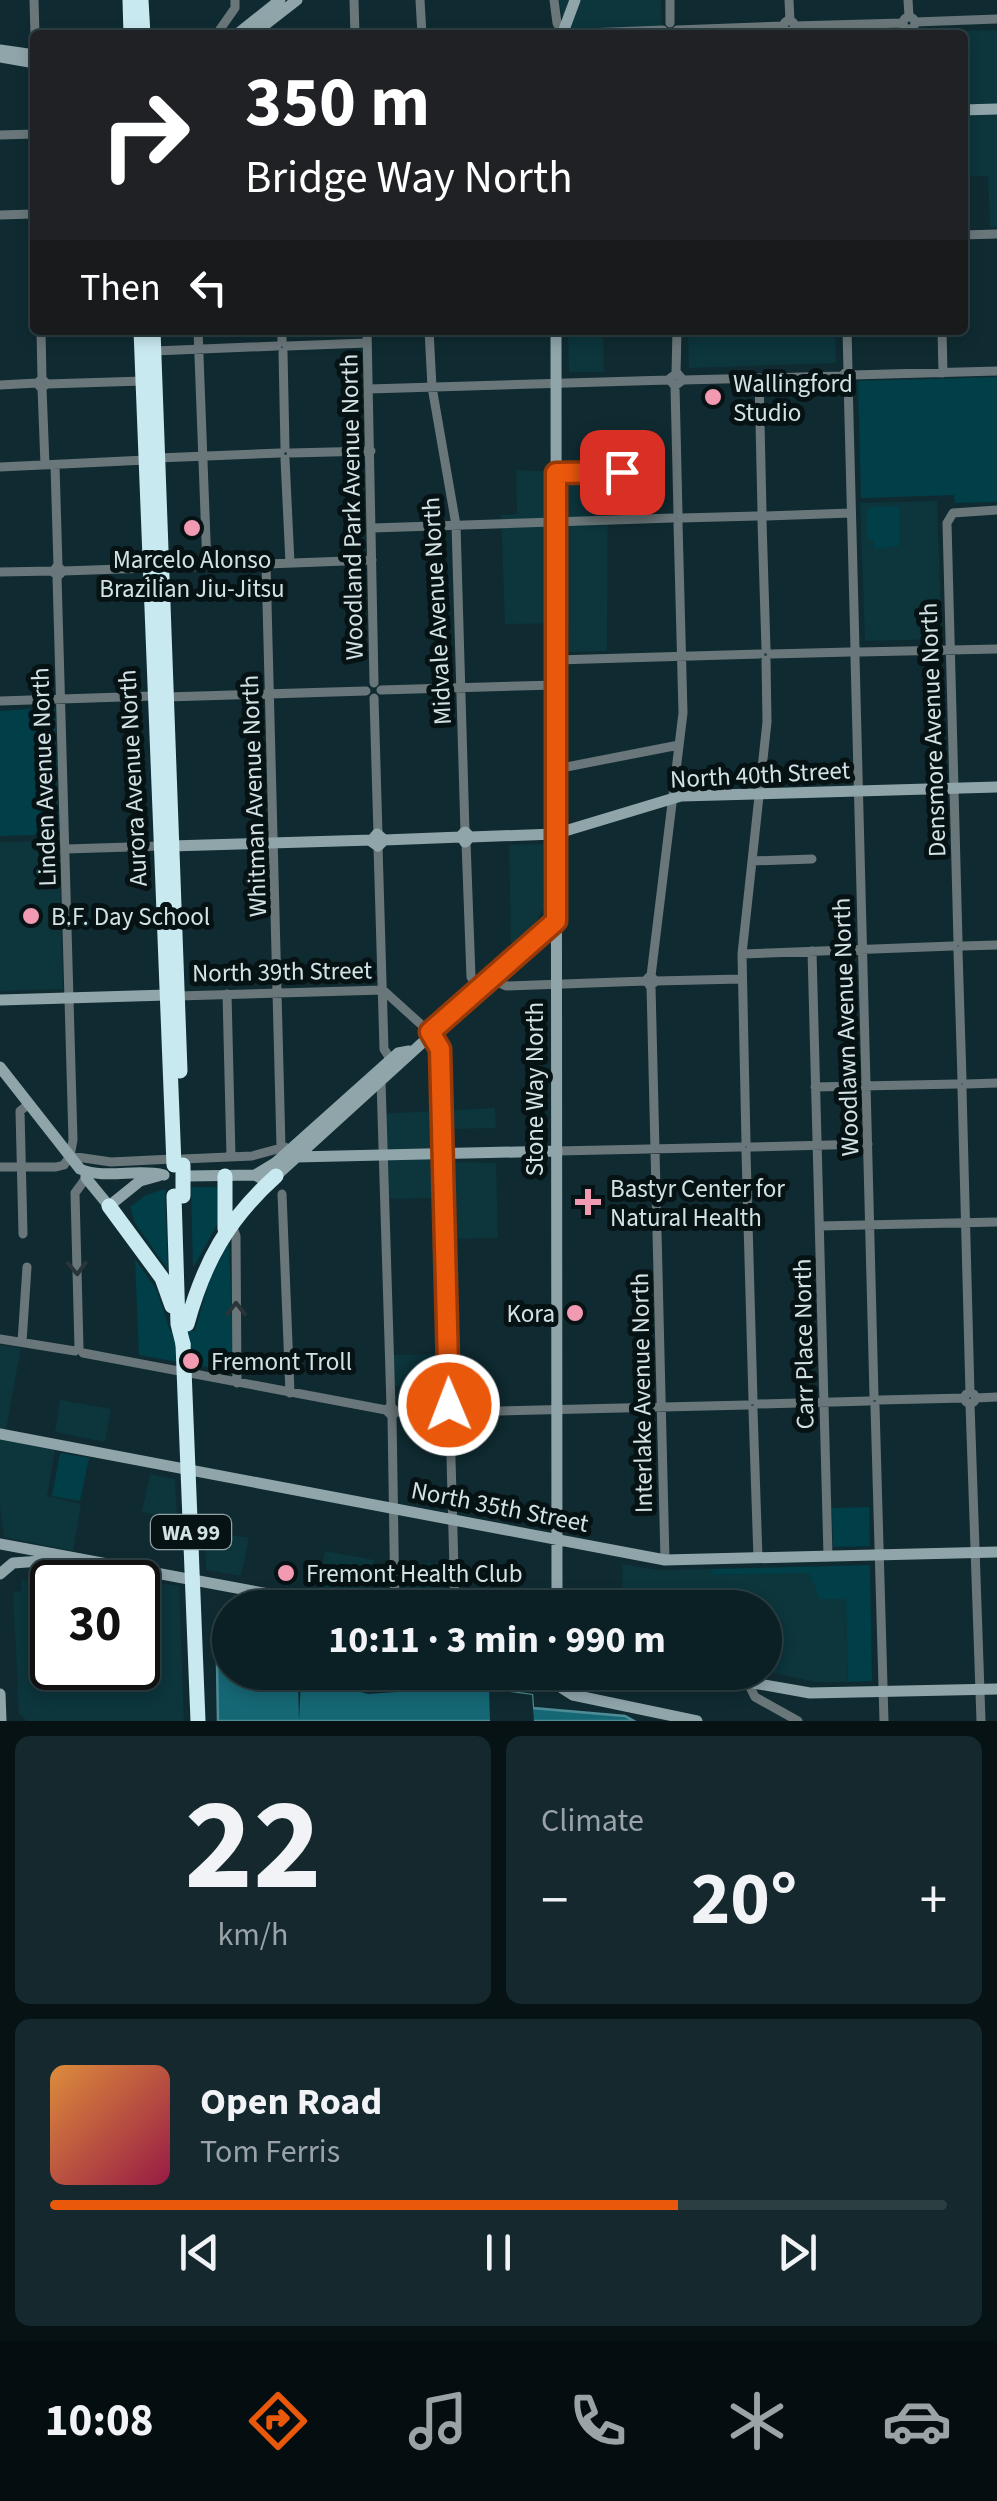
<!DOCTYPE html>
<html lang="en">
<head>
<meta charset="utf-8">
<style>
	body { margin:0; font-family:"Source Sans 3",sans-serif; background:#14282d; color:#f1f3f6; height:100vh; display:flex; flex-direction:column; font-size:38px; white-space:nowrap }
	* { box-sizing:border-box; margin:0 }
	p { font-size:32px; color:#9aa3a7 }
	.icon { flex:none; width:55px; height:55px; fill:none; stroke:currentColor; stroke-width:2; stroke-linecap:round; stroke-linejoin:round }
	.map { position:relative; height:1721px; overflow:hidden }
	.sheet { display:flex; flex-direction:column; gap:15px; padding:15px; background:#061214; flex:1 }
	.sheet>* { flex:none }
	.hud { position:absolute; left:30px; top:30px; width:938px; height:305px; border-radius:10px; box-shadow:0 5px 15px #0003,0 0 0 2px #2b3e42; background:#202124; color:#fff; overflow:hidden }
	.speed { position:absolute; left:30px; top:1560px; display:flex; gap:20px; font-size:50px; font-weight:700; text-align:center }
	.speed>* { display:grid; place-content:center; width:130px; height:130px; border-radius:50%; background:#0b2025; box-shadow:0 5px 15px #0003,0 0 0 2px #2b3e42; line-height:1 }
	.speed .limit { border:5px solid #111; border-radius:15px; background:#fff; color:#111 }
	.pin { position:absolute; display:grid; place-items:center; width:85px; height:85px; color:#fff; margin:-42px; border-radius:20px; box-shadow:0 5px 15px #0006 }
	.me { position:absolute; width:110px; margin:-55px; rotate:359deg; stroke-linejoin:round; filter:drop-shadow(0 0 8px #0008) }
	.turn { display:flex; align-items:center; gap:35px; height:210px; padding:0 50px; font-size:45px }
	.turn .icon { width:130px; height:130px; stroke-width:2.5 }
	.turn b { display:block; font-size:70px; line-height:85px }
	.then { display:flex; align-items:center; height:95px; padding:0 50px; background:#0003; gap:20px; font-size:38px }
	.big { font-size:75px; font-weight:700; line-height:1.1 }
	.sheet .card { flex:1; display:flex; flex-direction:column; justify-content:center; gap:15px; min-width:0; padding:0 35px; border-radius:15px; background:#14282d }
	.sheet .dial { align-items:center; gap:0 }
	.dial b { font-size:130px; line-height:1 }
	.song { display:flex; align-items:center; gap:30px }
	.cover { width:120px; height:120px; border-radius:15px; background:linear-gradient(135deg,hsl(30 70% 55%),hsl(340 70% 35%)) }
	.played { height:10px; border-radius:5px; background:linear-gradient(90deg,#ea580c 70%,#2b3e42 70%) }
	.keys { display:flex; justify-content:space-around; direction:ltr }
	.heat { display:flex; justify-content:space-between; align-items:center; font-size:55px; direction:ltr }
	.sheet .tiles { flex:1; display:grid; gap:15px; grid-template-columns:1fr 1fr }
	.card:last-child { grid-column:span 2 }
	.trip { position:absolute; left:212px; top:1590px; width:570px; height:100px; border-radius:50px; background:#0b2025; box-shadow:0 5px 15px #0003,0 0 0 2px #2b3e42; font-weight:700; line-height:100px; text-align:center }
	.menu { display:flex; height:160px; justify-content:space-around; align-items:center; background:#040d0f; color:#9aa3a7 }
	.menu .icon { width:70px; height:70px }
	.menu .on { color:#ea580c }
	.menu b { font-size:45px; color:#f1f3f6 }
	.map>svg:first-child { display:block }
	.built { fill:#0c353c }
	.green { fill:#003e48 }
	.water { fill:#166775; stroke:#4e8c97; stroke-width:2.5 }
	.pier { fill:#0f2b31 }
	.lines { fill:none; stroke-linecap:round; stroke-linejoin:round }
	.street { stroke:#6a777a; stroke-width:9 }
	.secondary { stroke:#90a5aa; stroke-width:11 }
	.highway { stroke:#c9e9f0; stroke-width:15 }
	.highway-bridge { stroke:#c9e9f0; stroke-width:15 }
	.oneway { stroke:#293538 }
	.route-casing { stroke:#983908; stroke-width:25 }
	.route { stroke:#ea580c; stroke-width:18 }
	.poi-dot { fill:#f19ab2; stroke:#061214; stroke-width:4 }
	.labels { text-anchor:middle; stroke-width:10; stroke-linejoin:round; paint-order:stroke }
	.shield { fill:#061214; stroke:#95a4a6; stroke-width:2.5 }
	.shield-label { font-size:22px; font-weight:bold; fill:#d2e2e5 }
	.poi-label { font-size:25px; fill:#d2e2e5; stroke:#061214; text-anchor:start }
	.street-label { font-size:25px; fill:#d2e2e5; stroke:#061214 }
</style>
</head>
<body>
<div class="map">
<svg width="997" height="1721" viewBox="0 0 997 1721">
	<rect width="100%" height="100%" fill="#0f2b31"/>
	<path class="built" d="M559,0H661L662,35H566Z
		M997,30V227H990L988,176H963L962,35H918V32Z
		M568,330H603L604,372H569Z
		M688,330H835L836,363L689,368Z
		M516,470L608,474L607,651L569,652L568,623L505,624L501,515L517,514Z
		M937,501L942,639L865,641L860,503Z
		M59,841L63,989L0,991V842Z
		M544,844L543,909L536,922L511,948L509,845Z
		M495,1108L496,1128L453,1129L452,1162L496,1163L498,1238L437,1239L435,1198L381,1199L378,1114Z
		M0,1345L21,1348L4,1440L55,1450L47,1496L81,1504L73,1551L4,1537L0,1506Z
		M440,1354L441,1385L395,1386L393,1355Z
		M60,1400L111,1409L105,1442L55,1432Z
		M150,1474L175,1479L177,1519L142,1512Z
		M205,1530L249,1538L241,1576L206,1570Z
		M325,1551L374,1560L367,1600L318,1590Z
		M442,1563L443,1607L402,1605L400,1564Z
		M622,1564L658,1570L712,1569V1575L809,1572L846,1598L848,1682H815L765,1671V1608L623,1607Z
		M88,1576L123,1582H52V1668H138V1582H134L140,1581L179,1586L184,1721H27L19,1714L13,1592L22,1591L21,1580Z"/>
	<path class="green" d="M997,377V502L955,503L954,495L861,498L858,381Z
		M899,506V546L874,549V540H867V510L872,507Z
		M55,707L59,834L0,836V711Z
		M191,1187H217L218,1223L193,1268Z
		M165,1189L168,1270L135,1223L130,1207L146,1195Z
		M229,1242L234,1372L139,1355L135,1259L157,1290L170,1331H195L209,1281Z
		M60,1453L89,1458L80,1501L52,1496Z
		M869,1507L870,1546L833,1547L832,1508Z
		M870,1565L872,1681L848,1682L846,1599H820L809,1573L712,1575V1569Z"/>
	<path class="water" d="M230,1651V1672L382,1673L532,1695L533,1708L625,1716L634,1721H218L217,1663Z"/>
	<path class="pier" d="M282,1673H397V1692L368,1694L346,1688L345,1680L301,1681L299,1721L298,1682L283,1681Z
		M489,1689L532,1695L534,1721H490Z"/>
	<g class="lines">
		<path class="street" d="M34,0L35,35
			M354,0L355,35
			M420,0L422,35
			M554,0L557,23L563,34
			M670,0V23
			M789,0L790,21
			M908,0L909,16
			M903 23a6 6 0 1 1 12 0a6 6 0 1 1-12 0Z
			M783.5 26a5.5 5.5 0 1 1 11 0a5.5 5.5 0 1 1-11 0Z
			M915,22L997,19
			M795,26L902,23
			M677,30L784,26
			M216,35L235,8V0
			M535,35L663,30
			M0,135L35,134
			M0,215L32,214
			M962,235L997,234
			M41,330L42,379
			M198,330L207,566
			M282,330V342
			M367,330L374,683
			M429,330L432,387L456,525L465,832
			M847,330L848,371
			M942,330L943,373
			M287,346L367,343
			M154,351L277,346
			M283,352L285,448
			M676,373L677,330
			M759,378L762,511
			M846,379L843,375L847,371L852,375L997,371
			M683,380L677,373L669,379L675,386L683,380L843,376
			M848,380L855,648
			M47,384L42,379L37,383L41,388L47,384L143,381
			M0,385L37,383
			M675,386L678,514
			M42,388L45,465
			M369,389L669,380
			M291,453L371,451
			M158,458L280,453
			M285,459L290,563
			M55,465L58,566
			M0,467L146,460
			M556,473L621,472
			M766,516L851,513
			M682,518L757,516
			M762,521L766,649
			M373,528L672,518
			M266,564L281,1147
			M162,568L372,560
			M63,571L57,566L53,572L58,576L63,571L150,568
			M0,572L53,571
			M57,576L73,1140L70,1156
			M860,652L997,649
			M771,654L850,652
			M855,657L874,1396
			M556,660L760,654
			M381,690L556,685
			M167,697L366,691
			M374,698L378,834
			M0,701L153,696
			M556,769L679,745
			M466,842L471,977L479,989
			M378,846L384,1049L391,1060
			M66,849L161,846
			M752,861L812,859
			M958,941L947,523L953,513L997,510
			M963,946L997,945
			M812,951L828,1556
			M958,951L962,1079
			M742,954L953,946
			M651,976L683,713L678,523
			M491,979L506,986L646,981
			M656,981L650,986L646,980L650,976L656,981L741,979
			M651,986L665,1560
			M227,994L231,1157
			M178,996L383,990L436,1038L440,1049L449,1405
			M381,1081L391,1406
			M967,1084L997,1083
			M815,1087L957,1084
			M962,1089L970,1393
			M746,1142L742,954L767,722L766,660
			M751,1147L868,1144
			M557,1151L741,1147
			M746,1152L753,1400
			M183,1159L252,1156L285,1147
			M0,1167H56L64,1165L70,1156L111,1162L173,1159
			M282,1194L290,1393
			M232,1225L236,1236L237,1383
			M820,1226L997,1222
			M23,1234L20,1111L29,1104
			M0,1339L75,1351
			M22,1342L27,1267
			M79,1348L75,1193L86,1178
			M83,1353L386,1410
			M964.5 1398a5.5 5.5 0 1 1 11 0a5.5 5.5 0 1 1-11 0Z
			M976,1398L997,1397
			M880,1400L965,1398
			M758,1404L869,1401
			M970,1404L981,1721
			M875,1406L884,1721
			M753,1410L758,1558
			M396,1412L391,1406L386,1410L392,1416L396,1412H441
			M456,1412L747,1405
			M392,1416L395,1608
			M450,1420L455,1608
			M748,1683L755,1697L798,1721"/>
		<path class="secondary" d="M236,35L280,0
			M252,35L297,0
			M562,35L575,0
			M0,50L35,55
			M0,57L35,63
			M962,110L997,109
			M556,330L557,1608
			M470,837L465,842L461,836L465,832L470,837L555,834L681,796L997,787
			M384,840L378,846L371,841L377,834L384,840L461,837
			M171,846L372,840
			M0,1000L167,995
			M0,1067L80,1169C106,1180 137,1168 164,1175
			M296,1157L557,1151
			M86,1172V1178L109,1206L140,1181L158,1176
			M255,1175L275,1163L398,1053L409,1051
			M188,1176L255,1175L262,1179L276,1176L556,921
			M0,1434L665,1560L997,1552
			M0,1544L344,1608
			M0,1574L13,1563L55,1560
			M557,1672L562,1688L573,1695L697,1721
			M691,1672L810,1693L997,1689
			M0,1694L1,1721"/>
		<path class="highway" d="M130,0L131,35
			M141,0L143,35
			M141,330L174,1165
			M153,330L180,1071
			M174,1196L178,1324L183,1344
			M109,1206L162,1278L172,1306
			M225,1229V1176
			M187,1324C204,1262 228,1219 276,1176"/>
		<path class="highway-bridge" d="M183,1165V1196
			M183,1344L198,1721"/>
	</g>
	<defs><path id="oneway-chevron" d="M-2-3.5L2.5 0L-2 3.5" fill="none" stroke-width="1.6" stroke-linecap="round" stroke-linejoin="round" transform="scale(2.5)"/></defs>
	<g class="oneway">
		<use href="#oneway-chevron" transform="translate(77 1268) rotate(88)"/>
		<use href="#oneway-chevron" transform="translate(236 1309) rotate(-90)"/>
	</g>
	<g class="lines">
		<defs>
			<path id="route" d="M449,1405L440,1049L430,1032L556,921V473L622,472"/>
		</defs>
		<use href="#route" class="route-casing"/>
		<use href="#route" class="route"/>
	</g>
	<g class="poi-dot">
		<circle cx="713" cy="397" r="10"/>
		<circle cx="192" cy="528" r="10"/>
		<circle cx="31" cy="916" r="10"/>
		<path d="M583 1187h10v10h10v10h-10v10h-10v-10h-10v-10h10z"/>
		<circle cx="575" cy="1313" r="10"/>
		<circle cx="191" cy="1361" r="10"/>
		<circle cx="286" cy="1573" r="10"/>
	</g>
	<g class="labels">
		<rect class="shield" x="151" y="1515" width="80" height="34" rx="8"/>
		<g class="shield-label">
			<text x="191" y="1540">WA 99</text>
		</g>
		<g class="poi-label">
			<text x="733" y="392">Wallingford<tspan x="733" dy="29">Studio</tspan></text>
			<text x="192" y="568" text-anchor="middle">Marcelo Alonso<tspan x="192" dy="29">Brazilian Jiu-Jitsu</tspan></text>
			<text x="51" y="925">B.F. Day School</text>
			<text x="610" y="1197">Bastyr Center for<tspan x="610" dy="29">Natural Health</tspan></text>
			<text x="555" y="1322" text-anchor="end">Kora</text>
			<text x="211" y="1370">Fremont Troll</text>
			<text x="306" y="1582">Fremont Health Club</text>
		</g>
		<g class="street-label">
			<text transform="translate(351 507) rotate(-91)" y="9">Woodland Park Avenue North</text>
			<text transform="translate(436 611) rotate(-93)" y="9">Midvale Avenue North</text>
			<text transform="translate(932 730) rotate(-92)" y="9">Densmore Avenue North</text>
			<text transform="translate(760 774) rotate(-3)" y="9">North 40th Street</text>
			<text transform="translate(43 777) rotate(-92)" y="9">Linden Avenue North</text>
			<text transform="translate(132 778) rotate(-93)" y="9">Aurora Avenue North</text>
			<text transform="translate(253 796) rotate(-92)" y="9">Whitman Avenue North</text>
			<text transform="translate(282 971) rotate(-1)" y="9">North 39th Street</text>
			<text transform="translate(845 1027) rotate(-92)" y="9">Woodlawn Avenue North</text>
			<text transform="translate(534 1089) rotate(-90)" y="9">Stone Way North</text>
			<text transform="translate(803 1344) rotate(-91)" y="9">Carr Place North</text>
			<text transform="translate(641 1393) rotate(-91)" y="9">Interlake Avenue North</text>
			<text transform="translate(500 1506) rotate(11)" y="9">North 35th Street</text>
		</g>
	</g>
</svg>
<div class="speed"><div class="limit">30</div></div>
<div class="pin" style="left:622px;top:472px;background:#d93025"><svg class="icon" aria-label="arrive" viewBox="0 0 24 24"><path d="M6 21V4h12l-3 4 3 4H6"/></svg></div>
<svg class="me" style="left:449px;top:1405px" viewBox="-20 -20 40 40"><circle r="17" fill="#ea580c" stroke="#fff" stroke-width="3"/><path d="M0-11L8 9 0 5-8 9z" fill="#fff"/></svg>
<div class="trip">10:11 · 3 min · 990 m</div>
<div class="hud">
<div class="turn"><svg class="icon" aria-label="right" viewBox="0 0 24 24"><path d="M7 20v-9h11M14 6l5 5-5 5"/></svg><div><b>350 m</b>Bridge Way North</div></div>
<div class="then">Then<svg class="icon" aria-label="left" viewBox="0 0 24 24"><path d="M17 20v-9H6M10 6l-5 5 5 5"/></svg></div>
</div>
</div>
<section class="sheet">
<div class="tiles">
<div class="card dial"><b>22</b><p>km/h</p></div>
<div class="card"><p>Climate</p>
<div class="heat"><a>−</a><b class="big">20°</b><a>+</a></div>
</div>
<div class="card">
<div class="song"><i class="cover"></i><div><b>Open Road</b><p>Tom Ferris</p></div></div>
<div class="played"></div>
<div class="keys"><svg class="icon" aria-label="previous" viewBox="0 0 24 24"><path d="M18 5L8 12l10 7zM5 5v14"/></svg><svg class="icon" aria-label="pause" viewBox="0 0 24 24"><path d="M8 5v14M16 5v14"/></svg><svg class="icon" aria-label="next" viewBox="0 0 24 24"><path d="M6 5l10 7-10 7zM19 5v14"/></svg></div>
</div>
</div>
</section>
<nav class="menu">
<b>10:08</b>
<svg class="icon on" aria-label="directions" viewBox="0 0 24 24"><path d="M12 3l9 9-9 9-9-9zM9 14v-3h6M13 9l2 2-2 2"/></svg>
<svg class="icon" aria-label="music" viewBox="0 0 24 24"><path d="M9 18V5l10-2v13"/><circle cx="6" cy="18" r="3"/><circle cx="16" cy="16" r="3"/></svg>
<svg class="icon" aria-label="phone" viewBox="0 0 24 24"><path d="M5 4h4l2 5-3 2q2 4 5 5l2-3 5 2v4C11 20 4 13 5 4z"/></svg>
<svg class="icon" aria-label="climate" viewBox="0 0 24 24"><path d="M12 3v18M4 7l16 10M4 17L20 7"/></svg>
<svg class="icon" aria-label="car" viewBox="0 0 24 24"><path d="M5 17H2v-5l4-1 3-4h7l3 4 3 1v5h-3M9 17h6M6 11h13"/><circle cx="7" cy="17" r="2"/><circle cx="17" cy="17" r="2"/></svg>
</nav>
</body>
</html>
